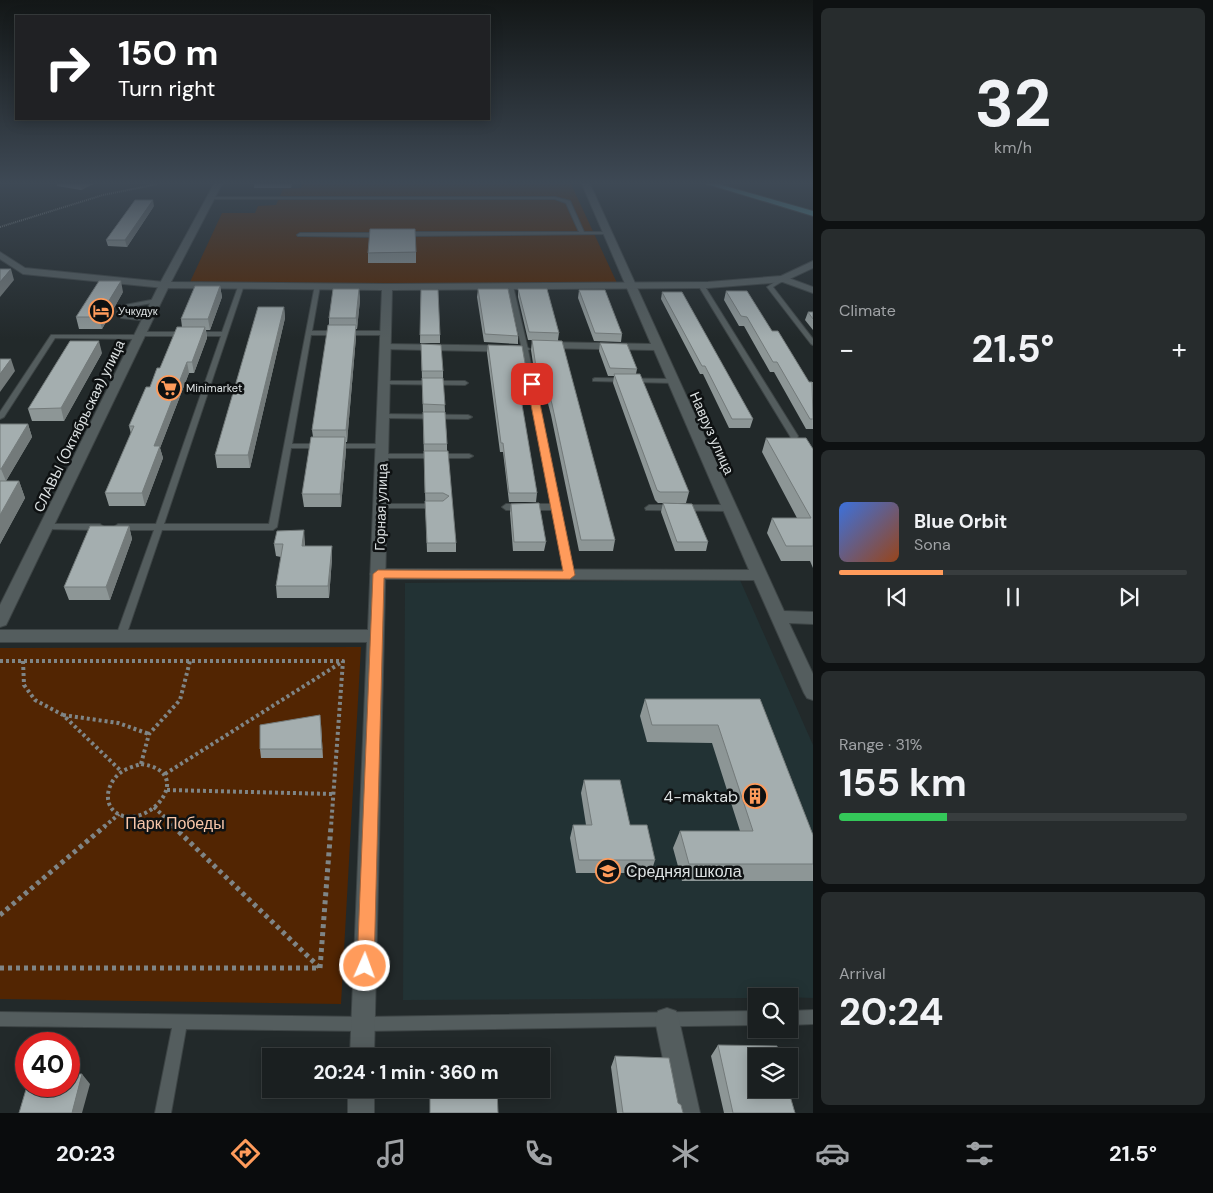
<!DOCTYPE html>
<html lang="en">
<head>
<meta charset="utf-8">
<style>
	body { margin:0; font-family:"DM Sans",sans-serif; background:#272c2d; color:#f1f3f6; height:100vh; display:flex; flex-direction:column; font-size:19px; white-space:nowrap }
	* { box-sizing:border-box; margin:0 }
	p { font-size:16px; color:#9fa2a5 }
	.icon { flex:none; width:28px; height:28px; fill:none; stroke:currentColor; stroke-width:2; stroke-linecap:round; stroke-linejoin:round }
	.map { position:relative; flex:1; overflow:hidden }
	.sheet { display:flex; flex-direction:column; gap:8px; padding:8px; background:#0e1112; width:400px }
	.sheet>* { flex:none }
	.hud { position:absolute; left:15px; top:15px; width:475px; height:105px; border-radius:0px; box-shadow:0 2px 12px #0003,0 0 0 1px #383d3e; background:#202124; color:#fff; overflow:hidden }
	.fabs { position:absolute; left:748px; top:988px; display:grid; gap:10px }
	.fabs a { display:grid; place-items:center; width:50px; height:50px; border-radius:0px; background:#1a1f20; box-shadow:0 2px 12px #0003,0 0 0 1px #383d3e; font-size:25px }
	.speed { position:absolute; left:15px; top:1032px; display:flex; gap:10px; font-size:25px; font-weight:700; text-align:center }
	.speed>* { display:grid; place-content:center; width:65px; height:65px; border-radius:50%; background:#1a1f20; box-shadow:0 2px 12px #0003,0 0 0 1px #383d3e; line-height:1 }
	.speed .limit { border:8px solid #d22; background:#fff; color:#111 }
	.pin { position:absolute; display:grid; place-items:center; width:42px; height:42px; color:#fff; margin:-21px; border-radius:10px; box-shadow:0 2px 8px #0006 }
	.me { position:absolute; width:55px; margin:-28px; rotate:2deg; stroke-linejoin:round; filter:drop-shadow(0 0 4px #0008) }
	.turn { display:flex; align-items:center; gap:18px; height:105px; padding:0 20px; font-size:22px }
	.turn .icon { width:65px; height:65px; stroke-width:2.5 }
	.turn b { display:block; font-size:35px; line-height:42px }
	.big { font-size:38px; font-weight:700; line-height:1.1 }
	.sheet .widget { flex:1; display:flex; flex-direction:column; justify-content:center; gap:8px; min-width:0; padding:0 18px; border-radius:8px; background:#272c2d }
	.sheet .dial { align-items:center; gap:0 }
	.dial b { font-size:65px; line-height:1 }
	.song { display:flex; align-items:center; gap:15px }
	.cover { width:60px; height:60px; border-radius:8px; background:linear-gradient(135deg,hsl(220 70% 55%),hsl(20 70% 35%)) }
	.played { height:5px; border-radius:2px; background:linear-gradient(90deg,#ff9b5b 30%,#383d3e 30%) }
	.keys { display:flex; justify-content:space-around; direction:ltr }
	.heat { display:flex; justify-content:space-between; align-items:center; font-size:28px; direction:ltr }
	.charge { height:8px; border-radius:4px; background:linear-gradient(90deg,#34c759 31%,#383d3e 0) }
	.trip { position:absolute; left:262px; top:1048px; width:288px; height:50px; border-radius:0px; background:#1a1f20; box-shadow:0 2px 12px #0003,0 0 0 1px #383d3e; font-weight:700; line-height:50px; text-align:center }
	.tabs { display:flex; height:80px; justify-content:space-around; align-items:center; background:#0a0c0d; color:#9fa2a5 }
	.tabs .icon { width:35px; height:35px }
	.tabs .current { color:#ff9b5b }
	.tabs b { font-size:22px; color:#f1f3f6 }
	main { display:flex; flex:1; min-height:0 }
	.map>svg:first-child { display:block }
	.built { fill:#223234 }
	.green { fill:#522502 }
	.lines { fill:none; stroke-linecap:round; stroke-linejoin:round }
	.lane-casing { stroke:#3d4445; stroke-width:2 }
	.street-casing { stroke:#3d4445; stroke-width:2 }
	.secondary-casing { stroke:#3d4445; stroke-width:2 }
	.primary-casing { stroke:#3d4445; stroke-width:2 }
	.path-far2 { stroke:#7f8586; stroke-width:2; stroke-dasharray:1 1; stroke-linecap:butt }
	.path-far1 { stroke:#7f8586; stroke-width:4; stroke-dasharray:3 3; stroke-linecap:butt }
	.path { stroke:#7f8586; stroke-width:5; stroke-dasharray:4 4; stroke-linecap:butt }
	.lane { fill:#545d5e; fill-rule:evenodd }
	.street { fill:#545d5e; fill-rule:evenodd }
	.secondary { fill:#545d5e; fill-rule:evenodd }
	.primary { fill:#4d9097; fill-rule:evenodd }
	.wall { fill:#8d9696 }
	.shaded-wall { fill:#737a7a }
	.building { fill:#a4aeaf; stroke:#737a7a }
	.route { fill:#ff9b5b; stroke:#a6653b }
	.labels { text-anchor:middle; stroke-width:5; stroke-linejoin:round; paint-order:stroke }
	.far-poi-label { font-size:11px; fill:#dde2e3; stroke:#0e1112; text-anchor:start }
	.street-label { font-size:14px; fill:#dde2e3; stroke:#0e1112 }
	.near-poi-label { font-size:16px; fill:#dde2e3; stroke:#0e1112; text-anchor:end }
	.near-park-label { font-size:16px; fill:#f8c6a9; stroke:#0e1112 }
</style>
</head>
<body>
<main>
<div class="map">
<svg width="813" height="1113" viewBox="0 0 813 1113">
	<rect width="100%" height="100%" fill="#22292a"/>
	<path class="built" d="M740,580L813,745V998L756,996V998L403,1000L405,583Z"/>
	<path class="green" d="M302,184H571L617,283L350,285L190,282L222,213H255L258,206L276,205L283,189L301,188Z
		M361,647L341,1004L0,999V648Z"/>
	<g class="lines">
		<defs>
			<path id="lane" d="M210,197H555L570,201L584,232H606L608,233L606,234L404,236L401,234L404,232H579L566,203L555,199H208V197Z
				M300,233H381L384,235L381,237L298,236L297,235Z
				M781,278L786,279L773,287L813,339V345L811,344L767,287Z
				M239,284L244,285L164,524H269L315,285L320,286L312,331H386L389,333L386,335H311L292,444H320L324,446L320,448H291L277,527L273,530H162L126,636L124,638H118L116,636L154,530H118L114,527L118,524H156L221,336H141V338L139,339L55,338L4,417L0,419V412L51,335H138V333L140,332H222Z
				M510,284L513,286L527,345L574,575L570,578L566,575L553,510H506L502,507L506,504H552L521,345L507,286Z
				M699,284L704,285L798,436L797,438H791L790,436L698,285Z
				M156,299L158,300V302L129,307L123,312L125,315L149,319V321L121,318L117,312L125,305Z
				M595,378L673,379L676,381L673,383L593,381V379Z
				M384,381H465L468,383L465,385L382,384V382Z
				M380,414L468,415L472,417L468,419L383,418L379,416Z
				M333,444H382L386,446L382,448H336L332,446Z
				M379,454H469L473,456L469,458H379L378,456Z
				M378,504H437L441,506L437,508H378L377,506Z
				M649,505H729L733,508L729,511L646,510L645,508Z
				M48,524H100L104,527L100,530L45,529L44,527Z
				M813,1010V1024L789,1025V1011Z
				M756,1011V1025L364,1031L186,1029L171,1113H155L172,1028L0,1026V1012L364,1017Z"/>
			<path id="street" d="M582,184H590L784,611L813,612V624L789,623L813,674V700L807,698L804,693L754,580L378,579L373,578L370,574L373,570L378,569L749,570L654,350L543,348L538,345L543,342L651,344Z
				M0,252L25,268L164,282L169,285L164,288L23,274L0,259Z
				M783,276L813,287V293L780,281V277Z
				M385,344L525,346L530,349L525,352L381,349L380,347Z
				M667,1008L676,1011L679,1020L700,1113H674L655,1020L658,1011Z"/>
			<path id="secondary" d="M214,184H222L171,282L387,284L708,282L781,276L813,261V268L783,282L708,288L392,290L374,1056H350L367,642H0V630H368L382,290L168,288L8,621L6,625L0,627V605L159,285Z
				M348,1089H374V1113H348Z"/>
			<path id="primary" d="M707,184H718L813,211V216Z"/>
		</defs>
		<use href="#lane" class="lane-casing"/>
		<use href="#street" class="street-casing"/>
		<use href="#secondary" class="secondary-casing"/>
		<use href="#primary" class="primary-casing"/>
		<path class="path-far2" d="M0,227L103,195L158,184"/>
		<path class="path-far1" d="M0,661H343L331,827
			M23,661L24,685L35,700L63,715L121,771
			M63,715L118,723L149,734
			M141,764C194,771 155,824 123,816C100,809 106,781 123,771C128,768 135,766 141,764Z
			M141,764L149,734L180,700L190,661
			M165,774L342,662
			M167,790L333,794
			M154,807L175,827
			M104,827L119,814"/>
		<path class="path" d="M173,826L319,967
			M0,915L105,826
			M0,968H320L331,826"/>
		<use href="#lane" class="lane"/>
		<use href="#street" class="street"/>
		<use href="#secondary" class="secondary"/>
		<use href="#primary" class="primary"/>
	</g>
	<path class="wall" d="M57,184H93L81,190L57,186Z
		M254,184H292L291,188H254Z
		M154,206L127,247L108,246L106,240Z
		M416,252V263H368V253Z
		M220,286L222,297L210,330H206L207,338L194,373H189L160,448L163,458L145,506H109L105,493L131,434L129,426L182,327L181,319Z
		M359,289L360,300L357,329H356V337L347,442H346V450L341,507H304L302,494L313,437L312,430L329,325V318Z
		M478,289L518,336V344L484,342L477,297Z
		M518,289L559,333L558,340L615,540L613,551H579L551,415L541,377H535L531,350L532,340H528L518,297Z
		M421,290L440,335V343H420Z
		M579,290L622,334L621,342L594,341L578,298Z
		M726,291L772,331L809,382H813V429H806L774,372H770L744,326H739L724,300Z
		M123,292L102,329H79L76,317Z
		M662,292L753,419L750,428H729L703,374H700L661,299Z
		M284,307L285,318L250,468H217L215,455Z
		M808,312H813V330L805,320Z
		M600,343L637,369L636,374L689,492L686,503H658L655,500L613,383L614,376H608L599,351Z
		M421,344L443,371V378L447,444V451L456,543V552H427L424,460L423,413Z
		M488,345L526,369L525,377H517L537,493L536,502H509L503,452H500L487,353Z
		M102,353L64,421H32L28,409Z
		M0,424H28L32,437L6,481H19L25,498L0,544Z
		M766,438L813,449V568L810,561H781L767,533L772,518H797L762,452Z
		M663,503L708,542L706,551H675L661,512Z
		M511,504L546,542L544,551H513L510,513Z
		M129,526L132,539L110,600H69L64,587Z
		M305,542V546L332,558L329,598H277L276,586L281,557L276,556L274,544Z
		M645,699H760L813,835V881H682L673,848L680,831H740L712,743L647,742L640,716Z
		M321,724L323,758H261L260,749Z
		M584,780L630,825L655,860L651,873H576L570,838L573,825H586L581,793Z
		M718,1045L795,1113H724L711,1056Z
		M615,1056L678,1103L683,1113H617L611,1067Z"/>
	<path class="shaded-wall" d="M79,184H93L81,190Z
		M153,200L154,206L127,247L125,240Z
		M11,269L14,280L0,297V282Z
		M121,281L123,292L102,329L99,317Z
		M220,286L222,297L210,330L208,319Z
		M359,289L360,300L357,329L356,318Z
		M284,307L285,318L250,468L248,455Z
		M356,325V337L347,442L346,430Z
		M205,327L207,338L194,373L192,362Z
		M99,341L102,353L64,421L61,408Z
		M11,359L15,371L0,392V374Z
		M187,362L189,373L160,448L163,458L145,506L142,493L154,446Z
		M28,424L32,437L6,481L1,469Z
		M345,437L346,450L341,507L340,494Z
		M19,481L25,498L0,544V515Z
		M129,526L132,539L110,600L106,587Z
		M304,530L305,542L303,558L302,546Z
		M332,546V558L329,598L328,586Z
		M82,1074L90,1084L82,1113H72Z"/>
	<path class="building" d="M135,200H153L125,240H106Z
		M370,229H415L416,252L368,253Z
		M0,269H11L0,282Z
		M99,281H121L99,317H76Z
		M195,286H220L208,319H181Z
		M333,289H359L356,318H329Z
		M478,289H508L518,336L485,334Z
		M518,289H547L559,333L529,332Z
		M421,290H438L440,335H420Z
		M579,290H605L622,334L595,333Z
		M726,291H747L772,331H778L809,382H812L813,419H810L777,362H773L747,317L741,316Z
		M662,292H682L753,419H732L705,366H702Z
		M258,307H284L248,455H215Z
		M808,312H813V319Z
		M328,325H356L346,430H312Z
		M177,327H205L192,362H187L154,446H160L142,493H105L134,426H129L146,387H150L157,368H160Z
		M532,340L562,341L615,540H581L552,404L542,367H536Z
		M70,341H99L61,408L28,409Z
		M600,343L627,344L637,369L610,368Z
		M421,344L441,345L443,371H422Z
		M488,345L522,346L526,369H516L537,493H509L503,443H501Z
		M0,359H11L0,374Z
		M614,374H640L689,492H660L657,490Z
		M422,378H443L445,405L423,404Z
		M423,412H445L447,444H424Z
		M0,424H28L1,469H0Z
		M311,437H345L340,494H302Z
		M766,438H806L813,449V546H786L772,518H811Z
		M424,451H448L456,543H427L425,501H443L449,496L443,493H425Z
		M0,481H19L0,515Z
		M539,503L546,542H514L511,504Z
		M663,503L692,504L708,542H677Z
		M90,526H129L106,587H64Z
		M304,530L302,546H332L328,586H276L283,544H274L277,531Z
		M645,699H760L813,835V864H689L680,831H753L718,725H652Z
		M320,715L322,749H260V725Z
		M584,780H620L630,825H647L655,860H579L573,825H592Z
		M718,1045L777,1046L779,1056H756V1089H788L795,1113H733Z
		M430,1050L495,1052V1056H430Z
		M615,1056L669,1058L678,1103L681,1105L683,1113H623Z
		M69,1074H82L72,1113H19L27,1086H69Z
		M430,1089H497L498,1113H430Z"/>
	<linearGradient id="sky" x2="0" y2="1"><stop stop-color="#131717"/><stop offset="0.54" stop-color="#3e4955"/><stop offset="1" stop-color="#3e4955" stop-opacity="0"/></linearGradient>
	<rect width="813" height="339" fill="url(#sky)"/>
	<path class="route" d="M532,381L536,384L575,575L570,579L384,578L374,966L372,972L365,975L359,972L357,966L373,574L378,570L563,571L527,384Z"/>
	<defs>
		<symbol id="hotel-ring" viewBox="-11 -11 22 22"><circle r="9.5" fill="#0e1112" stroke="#ff9b5b" stroke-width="1.5"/><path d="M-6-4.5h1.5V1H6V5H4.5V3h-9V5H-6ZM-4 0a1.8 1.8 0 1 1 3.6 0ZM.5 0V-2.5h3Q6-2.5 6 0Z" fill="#ff9b5b"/></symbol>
		<symbol id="supermarket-ring" viewBox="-11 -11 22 22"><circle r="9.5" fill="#0e1112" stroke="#ff9b5b" stroke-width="1.5"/><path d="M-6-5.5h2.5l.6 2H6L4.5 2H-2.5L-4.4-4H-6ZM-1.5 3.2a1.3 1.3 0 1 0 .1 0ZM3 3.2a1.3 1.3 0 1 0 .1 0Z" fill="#ff9b5b"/></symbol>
		<symbol id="building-ring" viewBox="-11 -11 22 22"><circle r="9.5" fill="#0e1112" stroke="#ff9b5b" stroke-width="1.5"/><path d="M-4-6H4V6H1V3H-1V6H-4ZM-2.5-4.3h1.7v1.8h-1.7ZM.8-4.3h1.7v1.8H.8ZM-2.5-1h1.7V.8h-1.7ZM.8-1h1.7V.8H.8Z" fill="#ff9b5b"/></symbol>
		<symbol id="school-ring" viewBox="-11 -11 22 22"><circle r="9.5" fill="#0e1112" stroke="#ff9b5b" stroke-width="1.5"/><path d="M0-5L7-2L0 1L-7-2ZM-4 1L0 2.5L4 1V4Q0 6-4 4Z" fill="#ff9b5b"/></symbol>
	</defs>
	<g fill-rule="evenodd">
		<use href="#hotel-ring" x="87" y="297" width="28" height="28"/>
		<use href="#supermarket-ring" x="155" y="374" width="28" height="28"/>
		<use href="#building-ring" x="741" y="782" width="28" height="28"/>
		<use href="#school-ring" x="594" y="857" width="28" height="28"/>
	</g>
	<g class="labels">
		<g class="far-poi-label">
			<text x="118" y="315">Учкудук</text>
			<text x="186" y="392">Minimarket</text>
		</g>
		<g class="street-label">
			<text transform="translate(79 426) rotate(-64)" y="5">СЛАВЫ (Октябрьская) улица</text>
			<text transform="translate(712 433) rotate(66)" y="5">Навруз улица</text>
			<text transform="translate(381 507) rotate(-88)" y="5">Горная улица</text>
		</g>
		<g class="near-poi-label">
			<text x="738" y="802">4-maktab</text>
			<text x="626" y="877" text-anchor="start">Средняя школа</text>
		</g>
		<g class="near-park-label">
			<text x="175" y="829">Парк Победы</text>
		</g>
	</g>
</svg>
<div class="fabs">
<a><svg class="icon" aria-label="search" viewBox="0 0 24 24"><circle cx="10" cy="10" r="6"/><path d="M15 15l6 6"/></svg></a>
<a><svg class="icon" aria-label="layers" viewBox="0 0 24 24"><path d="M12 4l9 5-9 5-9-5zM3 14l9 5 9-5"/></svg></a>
</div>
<div class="speed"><div class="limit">40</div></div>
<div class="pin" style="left:532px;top:384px;background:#d93025"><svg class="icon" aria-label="arrive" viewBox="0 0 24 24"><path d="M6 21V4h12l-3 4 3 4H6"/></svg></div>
<svg class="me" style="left:365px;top:966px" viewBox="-20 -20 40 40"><circle r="17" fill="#ff9b5b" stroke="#fff" stroke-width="3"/><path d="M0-11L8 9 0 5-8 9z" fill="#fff"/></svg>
<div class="trip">20:24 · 1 min · 360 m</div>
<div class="hud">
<div class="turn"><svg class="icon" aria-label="right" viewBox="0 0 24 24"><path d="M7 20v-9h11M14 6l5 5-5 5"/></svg><div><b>150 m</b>Turn right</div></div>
</div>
</div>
<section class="sheet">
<div class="widget dial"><b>32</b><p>km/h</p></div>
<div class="widget"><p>Climate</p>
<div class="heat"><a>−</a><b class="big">21.5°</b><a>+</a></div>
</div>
<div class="widget">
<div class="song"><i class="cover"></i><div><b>Blue Orbit</b><p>Sona</p></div></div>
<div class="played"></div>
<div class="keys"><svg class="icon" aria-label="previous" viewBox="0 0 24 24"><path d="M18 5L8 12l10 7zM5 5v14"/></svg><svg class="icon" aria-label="pause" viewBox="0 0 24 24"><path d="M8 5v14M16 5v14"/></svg><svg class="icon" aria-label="next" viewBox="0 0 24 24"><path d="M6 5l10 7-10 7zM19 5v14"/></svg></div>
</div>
<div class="widget"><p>Range · 31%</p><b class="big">155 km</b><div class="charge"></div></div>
<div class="widget"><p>Arrival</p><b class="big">20:24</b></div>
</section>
</main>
<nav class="tabs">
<b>20:23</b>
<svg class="icon current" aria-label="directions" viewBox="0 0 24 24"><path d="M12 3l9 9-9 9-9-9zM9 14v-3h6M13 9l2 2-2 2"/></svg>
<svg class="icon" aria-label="music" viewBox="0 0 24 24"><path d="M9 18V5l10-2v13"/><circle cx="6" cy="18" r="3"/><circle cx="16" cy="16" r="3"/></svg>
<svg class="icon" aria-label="phone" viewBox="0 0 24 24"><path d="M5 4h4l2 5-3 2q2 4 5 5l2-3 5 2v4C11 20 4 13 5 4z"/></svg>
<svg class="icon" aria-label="climate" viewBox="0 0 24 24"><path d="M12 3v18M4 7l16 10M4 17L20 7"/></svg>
<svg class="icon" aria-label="car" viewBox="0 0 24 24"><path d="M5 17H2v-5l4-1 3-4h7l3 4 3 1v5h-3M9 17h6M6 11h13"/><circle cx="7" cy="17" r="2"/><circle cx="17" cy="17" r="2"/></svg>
<svg class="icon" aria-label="filters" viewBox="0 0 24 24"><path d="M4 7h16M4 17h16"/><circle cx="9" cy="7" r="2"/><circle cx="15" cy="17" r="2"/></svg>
<b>21.5°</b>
</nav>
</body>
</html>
